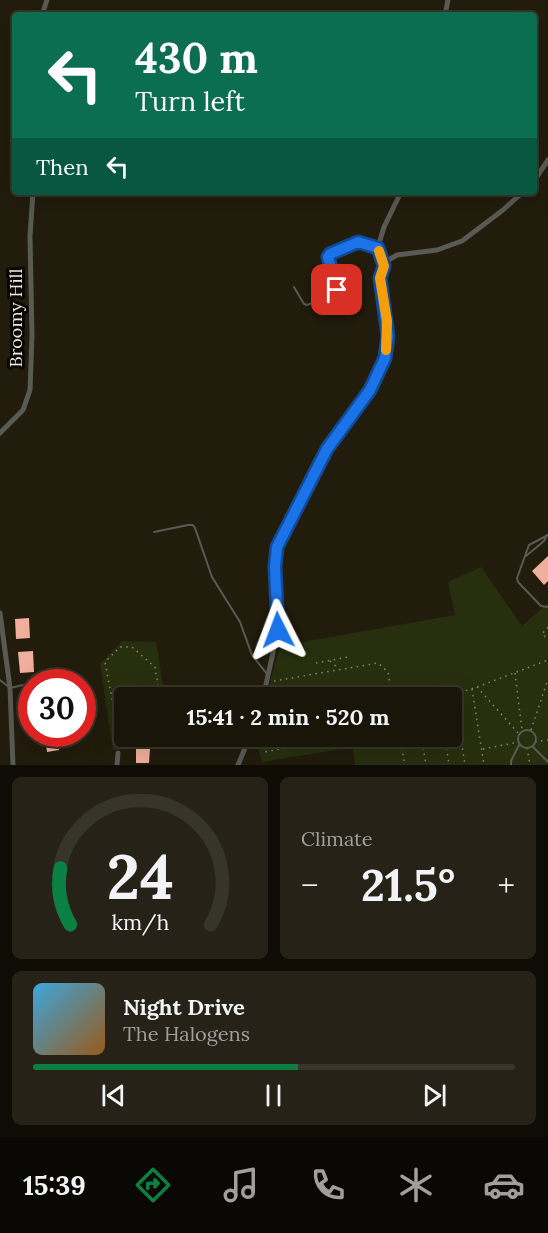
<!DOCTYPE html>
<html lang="en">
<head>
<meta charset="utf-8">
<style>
	body { margin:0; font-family:Lora,serif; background:#262217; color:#f1f3f6; height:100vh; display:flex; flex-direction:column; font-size:22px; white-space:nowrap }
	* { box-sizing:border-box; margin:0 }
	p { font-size:20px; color:#9f9f9c }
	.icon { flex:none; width:33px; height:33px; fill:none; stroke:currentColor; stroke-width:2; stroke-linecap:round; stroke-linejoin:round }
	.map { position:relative; height:765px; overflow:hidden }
	.sheet { display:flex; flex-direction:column; gap:12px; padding:12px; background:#0e0c05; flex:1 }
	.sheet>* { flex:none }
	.hud { position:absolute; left:12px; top:12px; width:525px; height:183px; border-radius:6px; box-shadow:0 6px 24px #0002,0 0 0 2px #37342a; background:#0b6e4f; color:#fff; overflow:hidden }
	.speed { position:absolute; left:18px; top:669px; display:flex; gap:12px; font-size:30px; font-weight:700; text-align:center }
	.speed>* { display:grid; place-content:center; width:78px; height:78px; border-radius:50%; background:#191509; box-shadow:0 6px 24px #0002,0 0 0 2px #37342a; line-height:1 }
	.speed .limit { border:9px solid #d22; background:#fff; color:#111 }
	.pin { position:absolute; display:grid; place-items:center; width:51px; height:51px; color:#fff; margin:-26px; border-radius:12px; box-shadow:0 3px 9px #0006 }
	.me { position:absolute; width:66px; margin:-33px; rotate:357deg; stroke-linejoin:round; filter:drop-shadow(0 0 4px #0008) }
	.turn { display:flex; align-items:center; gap:21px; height:126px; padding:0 24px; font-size:27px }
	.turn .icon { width:78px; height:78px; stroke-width:2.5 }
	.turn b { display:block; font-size:42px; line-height:51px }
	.then { display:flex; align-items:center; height:57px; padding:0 24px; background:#0003; gap:12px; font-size:22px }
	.big { font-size:45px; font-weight:800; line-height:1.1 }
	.sheet .card { flex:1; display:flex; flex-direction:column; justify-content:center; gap:9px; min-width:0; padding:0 21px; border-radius:9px; background:#262217 }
	.sheet .dial { align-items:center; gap:0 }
	.dial svg { height:156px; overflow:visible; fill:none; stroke:#37342a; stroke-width:7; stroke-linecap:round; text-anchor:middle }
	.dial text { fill:#f1f3f6; stroke:none }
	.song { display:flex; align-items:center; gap:18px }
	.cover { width:72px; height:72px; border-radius:9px; background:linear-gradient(135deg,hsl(200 70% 55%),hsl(30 70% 35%)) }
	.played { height:6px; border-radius:3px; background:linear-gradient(90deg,#0b8043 55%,#37342a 55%) }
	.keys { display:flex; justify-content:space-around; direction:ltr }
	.heat { display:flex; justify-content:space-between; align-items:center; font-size:33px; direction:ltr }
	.sheet .tiles { flex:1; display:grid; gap:12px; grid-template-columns:1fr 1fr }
	.card:last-child { grid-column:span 2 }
	.trip { position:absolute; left:114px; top:687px; width:348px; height:60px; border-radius:6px; background:#191509; box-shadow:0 6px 24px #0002,0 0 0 2px #37342a; font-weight:800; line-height:60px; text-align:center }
	.dock { display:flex; height:96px; justify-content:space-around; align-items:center; background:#0a0804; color:#9f9f9c }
	.dock .icon { width:42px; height:42px }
	.dock .on { color:#0b8043 }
	.dock b { font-size:27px; color:#f1f3f6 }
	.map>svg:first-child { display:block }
	.green { fill:#282f0e }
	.building { fill:#f0af9c }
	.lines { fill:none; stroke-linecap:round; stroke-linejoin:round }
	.path { stroke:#878376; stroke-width:1.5; stroke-dasharray:1.5 4.5; stroke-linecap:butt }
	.service { stroke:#595a53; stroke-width:2 }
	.minor { stroke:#595a53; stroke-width:5 }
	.route-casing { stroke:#114b97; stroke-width:15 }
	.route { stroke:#1a73e8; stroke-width:10 }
	.slow { stroke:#f59e0b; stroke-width:10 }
	.labels { text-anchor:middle; stroke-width:6; stroke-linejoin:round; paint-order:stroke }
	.street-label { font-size:18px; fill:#ebe8de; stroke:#080703 }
</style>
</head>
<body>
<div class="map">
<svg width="548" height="765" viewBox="0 0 548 765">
	<rect width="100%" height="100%" fill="#211c0c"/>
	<path class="green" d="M481,567L522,626L548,603V765H355L353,747L262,762L255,737L452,736V698L266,697L280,646L455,615L448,582Z
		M122,641L156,642L165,697L124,698V736L172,737L174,744L113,750L100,664Z"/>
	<path class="building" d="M548,556V581L544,585L532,571Z
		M29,618L30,638L16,639L15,619Z
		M33,651L34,672L20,673L18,652Z
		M45,734H62L63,740L58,741L59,750L47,752Z
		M136,749H150L149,763H136Z"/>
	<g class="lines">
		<path class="path" d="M548,627L542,634L548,639
			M330,661L338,668
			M316,663L348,657
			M515,673L522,730
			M274,681L378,663L388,672L392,698
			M477,687L519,734
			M472,689L484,765
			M454,695L465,765
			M419,698L433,689L439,698
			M443,698L477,687L548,660
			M531,730L548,679
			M260,736L264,752L351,736
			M399,736L405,765
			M421,736L426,765
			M445,736L449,765
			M535,742L548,740
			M121,747L105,662L120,647H132L155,667L160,698
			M122,747L174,741L243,737
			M527,748L530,765
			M483,749L514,743"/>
		<path class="service" d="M294,287L304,304L307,305L336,294L337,290L328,257L330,254L358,242L376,246
			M154,532L188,525H193L195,528L212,577L240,622L252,655L267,674
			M548,535L529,545L517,578L518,582L541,606L548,607
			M526,556L544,541L547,535
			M0,680L10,688L32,683
			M32,682L56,677
			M518 739a9 9 0 1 1 18 0a9 9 0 1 1-18 0Z
			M533,747L548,762
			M511,765V761L519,745"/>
		<path class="minor" d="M42,15L47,0
			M445,15L448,0
			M534,181L548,160
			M384,266L378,247L384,227L401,192
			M0,433L23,410L30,390L32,336L30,236L33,192
			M0,613L10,688L13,765
			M263,698L278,630L275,567L277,547L328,449L370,390L380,369L385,358L388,336L380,278L384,266L390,259L397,255L437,250L462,241L503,210L523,192
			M117,765L118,753
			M238,765L250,736"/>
	</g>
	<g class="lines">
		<defs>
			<path id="route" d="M278,630L275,567L277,547L327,449L370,390L385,358L388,336L380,278L384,266L378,248L358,242L330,254L328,257L337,290"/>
		</defs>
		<use href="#route" class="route-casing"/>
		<use href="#route" class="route"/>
		<path class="slow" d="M379,251L384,266L380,278L387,321L386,350"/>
	</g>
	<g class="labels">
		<g class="street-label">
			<text transform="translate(16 318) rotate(-90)" y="6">Broomy Hill</text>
		</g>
	</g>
</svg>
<div class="speed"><div class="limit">30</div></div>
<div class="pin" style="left:337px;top:290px;background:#d93025"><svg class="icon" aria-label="arrive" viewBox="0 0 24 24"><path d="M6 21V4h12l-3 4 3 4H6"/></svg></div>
<svg class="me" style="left:278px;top:630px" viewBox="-20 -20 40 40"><path d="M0-17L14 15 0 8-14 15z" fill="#1a73e8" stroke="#fff" stroke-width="4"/></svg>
<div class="trip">15:41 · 2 min · 520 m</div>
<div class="hud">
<div class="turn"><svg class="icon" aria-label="left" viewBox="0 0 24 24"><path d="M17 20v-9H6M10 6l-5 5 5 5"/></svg><div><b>430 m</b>Turn left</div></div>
<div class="then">Then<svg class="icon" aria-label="left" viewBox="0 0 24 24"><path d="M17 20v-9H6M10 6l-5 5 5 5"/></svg></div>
</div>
</div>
<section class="sheet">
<div class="tiles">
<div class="card dial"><svg viewBox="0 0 100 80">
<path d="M14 69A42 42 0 1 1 86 69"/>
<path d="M14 69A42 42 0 0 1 9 40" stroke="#0b8043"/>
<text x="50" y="56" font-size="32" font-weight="700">24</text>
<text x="50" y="72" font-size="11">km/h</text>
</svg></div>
<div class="card"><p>Climate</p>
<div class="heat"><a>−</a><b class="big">21.5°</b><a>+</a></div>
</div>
<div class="card">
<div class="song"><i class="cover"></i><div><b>Night Drive</b><p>The Halogens</p></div></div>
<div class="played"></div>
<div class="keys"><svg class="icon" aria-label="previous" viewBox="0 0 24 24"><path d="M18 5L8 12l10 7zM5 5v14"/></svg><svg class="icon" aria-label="pause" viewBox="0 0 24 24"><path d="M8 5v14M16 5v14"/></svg><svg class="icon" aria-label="next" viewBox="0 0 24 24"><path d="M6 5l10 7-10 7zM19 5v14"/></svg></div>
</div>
</div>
</section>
<nav class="dock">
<b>15:39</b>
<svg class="icon on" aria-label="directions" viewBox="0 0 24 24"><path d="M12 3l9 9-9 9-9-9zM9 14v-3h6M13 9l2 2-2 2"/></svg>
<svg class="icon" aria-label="music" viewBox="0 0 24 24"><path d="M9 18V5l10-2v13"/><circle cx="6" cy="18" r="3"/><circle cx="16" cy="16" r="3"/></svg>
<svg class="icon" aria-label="phone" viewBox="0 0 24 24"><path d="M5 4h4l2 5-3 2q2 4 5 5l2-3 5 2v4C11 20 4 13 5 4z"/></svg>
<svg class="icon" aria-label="climate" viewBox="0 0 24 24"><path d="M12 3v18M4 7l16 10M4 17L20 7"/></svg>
<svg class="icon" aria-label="car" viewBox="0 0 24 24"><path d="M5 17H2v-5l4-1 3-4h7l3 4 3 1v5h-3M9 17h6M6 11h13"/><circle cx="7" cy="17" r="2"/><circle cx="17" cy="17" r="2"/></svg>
</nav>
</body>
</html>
